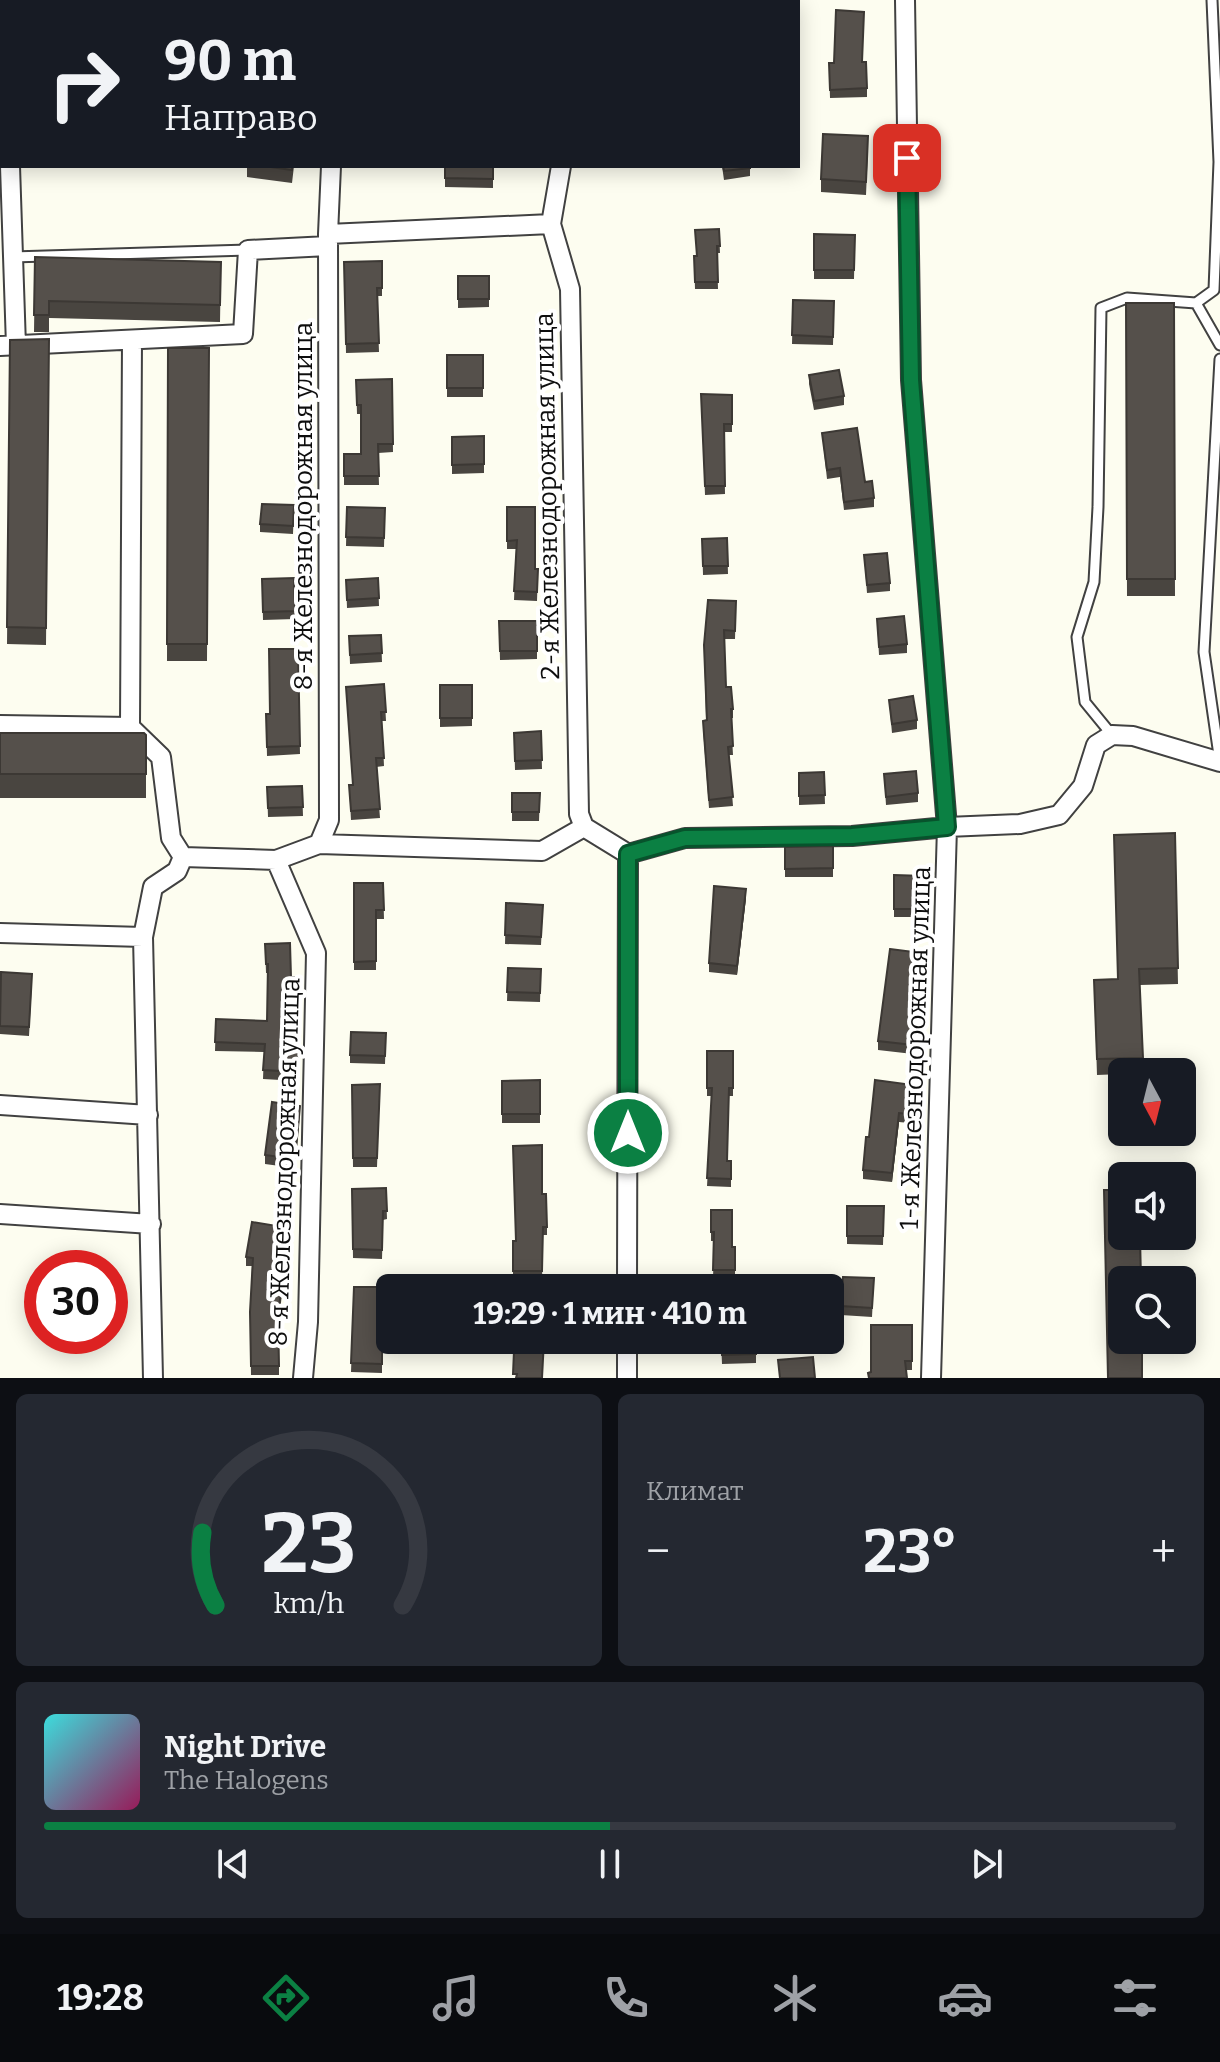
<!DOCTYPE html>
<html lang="ru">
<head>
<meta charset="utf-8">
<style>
	body { margin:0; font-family:Bitter,serif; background:#242831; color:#f1f3f6; height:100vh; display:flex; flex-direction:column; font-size:30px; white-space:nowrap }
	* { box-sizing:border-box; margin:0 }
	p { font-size:26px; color:#9ea1a6 }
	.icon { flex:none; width:44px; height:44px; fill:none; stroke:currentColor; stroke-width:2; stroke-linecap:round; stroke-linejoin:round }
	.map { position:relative; height:1378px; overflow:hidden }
	.sheet { display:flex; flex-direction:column; gap:16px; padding:16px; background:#0d0f14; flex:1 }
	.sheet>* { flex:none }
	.hud { position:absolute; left:0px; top:0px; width:800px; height:168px; box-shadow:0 4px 20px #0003; background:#171b24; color:#f1f3f6; overflow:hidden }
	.needle { width:52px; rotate:173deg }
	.controls { position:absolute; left:1108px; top:1058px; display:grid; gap:16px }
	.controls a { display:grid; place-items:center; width:88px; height:88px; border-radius:12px; background:#171b24; box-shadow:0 4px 20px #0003; font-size:40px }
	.speed { position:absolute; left:24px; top:1250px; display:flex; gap:16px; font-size:40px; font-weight:700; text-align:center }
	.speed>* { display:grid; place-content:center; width:104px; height:104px; border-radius:50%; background:#171b24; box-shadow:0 4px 20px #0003; line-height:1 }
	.speed .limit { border:12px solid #d22; background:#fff; color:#111 }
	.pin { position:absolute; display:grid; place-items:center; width:68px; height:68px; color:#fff; margin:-34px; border-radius:16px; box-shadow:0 4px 12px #0006 }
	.me { position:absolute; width:88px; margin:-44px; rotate:0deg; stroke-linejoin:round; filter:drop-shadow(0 0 6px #0008) }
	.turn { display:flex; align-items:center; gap:28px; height:168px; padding:0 32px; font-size:36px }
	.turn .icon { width:104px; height:104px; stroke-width:2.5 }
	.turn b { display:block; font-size:56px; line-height:68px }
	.big { font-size:60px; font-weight:700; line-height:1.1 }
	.sheet .widget { flex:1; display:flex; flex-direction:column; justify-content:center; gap:12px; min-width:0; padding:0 28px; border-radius:12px; background:#242831 }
	.sheet .dial { align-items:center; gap:0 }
	.dial svg { height:208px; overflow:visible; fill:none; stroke:#363941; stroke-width:7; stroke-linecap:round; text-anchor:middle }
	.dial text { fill:#f1f3f6; stroke:none }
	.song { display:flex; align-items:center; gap:24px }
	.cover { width:96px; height:96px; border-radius:12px; background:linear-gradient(135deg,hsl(180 70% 55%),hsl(330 70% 35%)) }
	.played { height:8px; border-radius:4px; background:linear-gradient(90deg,#0b8043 50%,#363941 50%) }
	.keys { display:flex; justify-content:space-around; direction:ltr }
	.heat { display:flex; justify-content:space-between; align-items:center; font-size:44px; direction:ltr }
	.sheet .tiles { flex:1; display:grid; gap:16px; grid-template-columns:1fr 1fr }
	.widget:last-child { grid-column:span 2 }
	.trip { position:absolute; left:376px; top:1274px; width:468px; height:80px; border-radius:12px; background:#171b24; box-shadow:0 4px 20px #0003; font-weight:700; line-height:80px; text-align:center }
	.tabs { display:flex; height:128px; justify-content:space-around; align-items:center; background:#090b0e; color:#9ea1a6 }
	.tabs .icon { width:56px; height:56px }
	.tabs .selected { color:#0b8043 }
	.tabs b { font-size:36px; color:#f1f3f6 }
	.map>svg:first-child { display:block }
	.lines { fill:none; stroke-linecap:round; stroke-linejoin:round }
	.service-casing { stroke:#414141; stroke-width:13 }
	.minor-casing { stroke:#414141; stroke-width:22 }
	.service { stroke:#fff; stroke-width:9 }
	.minor { stroke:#fff; stroke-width:18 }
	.wall { fill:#494540 }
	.shaded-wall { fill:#3c3834 }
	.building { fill:#55504b; stroke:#3c3834; stroke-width:2 }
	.route-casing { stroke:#07532c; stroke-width:20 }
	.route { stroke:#0b8043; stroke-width:14 }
	.labels { text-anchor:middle; stroke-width:8; stroke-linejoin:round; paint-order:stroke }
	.street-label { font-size:26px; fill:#0e0e0e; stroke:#fff }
</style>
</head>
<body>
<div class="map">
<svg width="1220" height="1378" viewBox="0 0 1220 1378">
	<rect width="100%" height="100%" fill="#fdfdf0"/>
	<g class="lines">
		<defs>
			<path id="service" d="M12,257L248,250
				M1196,303L1214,290L1219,162L1212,0
				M1220,359L1204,652L1220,762
				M1112,735L1085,702L1077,637L1094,582L1098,507L1101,308L1127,298L1196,303L1220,345"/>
			<path id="minor" d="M905,0L911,380L947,827L931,1378
				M339,2V0
				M588,2V0
				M0,19L2,48
				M10,166L16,346
				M561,166L551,224L570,289L579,814L584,827
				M328,234L551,224
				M0,346L243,334L248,250L328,246
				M0,725L130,727L161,757L171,838L183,857L276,860L319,844L542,851L584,827L628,854L685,838L852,836L947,827L1020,824L1059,815L1083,786L1096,745L1112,735L1133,736L1220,762
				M130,727L132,340
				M319,844L329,820L328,234L331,166
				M276,860L316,953L308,1322L303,1378
				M0,933L143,937
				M0,1105L148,1115
				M0,1214L151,1224
				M627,1288L628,854
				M153,1378L143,937L153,887L177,871L183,857
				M627,1378V1340"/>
		</defs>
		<use href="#service" class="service-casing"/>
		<use href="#minor" class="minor-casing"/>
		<use href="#service" class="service"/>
		<use href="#minor" class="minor"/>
	</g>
	<path class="wall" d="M862,62L867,88V97L830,98L829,63Z
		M868,149L866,195L821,192V179Z
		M247,166H294L292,183L247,177Z
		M445,166H493V188L445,187Z
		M722,166H750V176L724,180Z
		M719,229L720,253H717L718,289H695L694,256H696Z
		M814,234L855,235L854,279H814Z
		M35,257L221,262L220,322L49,318V332H34Z
		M382,261V296H377L379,352L346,353L344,262Z
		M458,276H489V307L458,308Z
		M793,300L834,301L833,345L792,344Z
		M1126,303H1174L1175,596H1127Z
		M49,339L46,645L7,644L10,340Z
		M168,348H209L207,661H167Z
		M447,355H483V397H447Z
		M809,375L844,396V405L814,410L809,384Z
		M392,379L393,452L378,453L379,485H344V454H361V414H357L356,380Z
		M701,394L732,395V432H724L725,494L705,495Z
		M822,433L865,482L874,498V507L844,510L840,477L827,479Z
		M484,436V473L452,474V437Z
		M294,505L293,534L260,532V524Z
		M347,507L385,508L384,547L346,546Z
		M507,507L535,569H538L537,601L514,600L516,549H507Z
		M727,538L728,574L703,575L702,539Z
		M864,555L890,583V591L867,593Z
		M294,578L295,619L263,620L262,579Z
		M378,578L379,606L347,608L346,580Z
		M736,601L735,639H724L726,687L733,709V718H731L733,755H729L733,806L709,808L703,729V721L706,720L704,645Z
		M877,619L907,644V653L879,655Z
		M499,621H537V659L500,660Z
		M381,635L382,662L350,664L349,636Z
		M298,649L300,754L267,756L266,714H270Z
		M384,684L386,721H382L384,766L376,767L380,818L351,820L349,785H353L346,687Z
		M440,685H472V726L440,727Z
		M889,700L917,720V729L892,733Z
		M541,731L542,769L515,770L514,733Z
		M0,733L146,735V798H0Z
		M824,772L825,804L799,805V773Z
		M884,774L918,793V802L886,805Z
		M302,786L303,816L268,817L267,787Z
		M512,793H540L539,821H512Z
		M1175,833L1178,984L1140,985L1143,1072H1122V1074L1097,1075L1094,980L1117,979Z
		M833,846V877H785V847Z
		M894,875L924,876V917H894Z
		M354,883H383L384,919H376V970H354Z
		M746,898L737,975L709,972V963Z
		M506,903L543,905L541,945L505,944Z
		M265,944L291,977H299L298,1081L263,1079L264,1052L215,1051L216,1019L267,1021L268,973H266Z
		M922,961L913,1054L878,1050V1041Z
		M508,968L541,969L540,1002L507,1001Z
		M32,983L29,1036L0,1034V996Z
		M386,1033L385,1064L350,1063V1055Z
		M707,1051H733V1096H729L727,1161H731V1187L707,1186L712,1096H707Z
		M540,1080V1123H502V1081Z
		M380,1084L377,1167H353L352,1085Z
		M913,1093L909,1123L899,1122L892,1182L863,1179V1170L869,1137Z
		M300,1114L295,1168L265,1164V1155Z
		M386,1188L387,1219L383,1220L382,1259L353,1258L352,1189Z
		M542,1194L547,1227V1235H543L542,1280H513V1241H516Z
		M847,1206H884L883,1245L847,1244Z
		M711,1210L732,1247H735V1279H713L714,1241H711Z
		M283,1236L275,1284L282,1293L279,1322V1375H251L250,1312L252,1266H246V1257Z
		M874,1278L872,1317L841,1315V1306Z
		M354,1287H382V1373L351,1372Z
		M912,1325V1370H906L907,1378H868V1373L871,1372Z
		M721,1340H756V1363L722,1364Z"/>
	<path class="shaded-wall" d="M2,145V158L0,162V149Z
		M746,889V898L737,975V966Z
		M922,953V961L913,1054V1045Z
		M899,1113V1122L892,1182V1173Z
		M283,1227V1236L274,1293V1284Z"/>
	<path class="building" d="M272,0H313V2H272Z
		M492,0H534V2H492Z
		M836,10L864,12L862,62H866L867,88L830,90L829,63H834Z
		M0,106L2,145L0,149Z
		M823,134L868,136L866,182L821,179Z
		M264,166H292V170Z
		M445,166H493V179L445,178Z
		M723,166H750V168L724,171Z
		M719,229L720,246H717L718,282H695L694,256H697L695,230Z
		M814,234L855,235L854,270H814Z
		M35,257L221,262L220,305L49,301V315H34Z
		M382,261V288H377L379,343L346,344L344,262Z
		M458,276H489V299H458Z
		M793,300L834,301L833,337L792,335Z
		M1126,303H1174L1175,579H1127Z
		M49,339L46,628L7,627L10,340Z
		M168,348H209L207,644H167Z
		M447,355H483V388H447Z
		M839,370L844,396L814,401L809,375Z
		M392,379L393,444H378L379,476H344V454H361V405H357L356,380Z
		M701,394L732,395V424H724L725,486H705Z
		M857,428L865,482L872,481L874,498L844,502L840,468L827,470L822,433Z
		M484,436V464L452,465V437Z
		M262,504L294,505L293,526L260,524Z
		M347,507L385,508L384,538L346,537Z
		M507,507H535V569H538L537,592L514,591L517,540L507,541Z
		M727,538L728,566H703L702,539Z
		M887,553L890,583L867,585L864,555Z
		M294,578L295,611L263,612L262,579Z
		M378,578L379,598L347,600L346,580Z
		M708,600L736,601L735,631L724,630L726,687H731L733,709H731L733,746L728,747L733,797L709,800L703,721L707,720L704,645Z
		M904,616L907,644L879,647L877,619Z
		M499,621H537V651H500Z
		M381,635L382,653L350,655L349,636Z
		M269,649H298L300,746L267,747L266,714H270Z
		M384,684L386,712H381L384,758H376L380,809L351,811L349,785H353L346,687Z
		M440,685H472V718H440Z
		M913,696L917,720L892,724L889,700Z
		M541,731L542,760L515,761L514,733Z
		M0,733H144L146,735V774H0Z
		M916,771L918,793L886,797L884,774Z
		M824,772L825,795L799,796V773Z
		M302,786L303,807L268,808L267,787Z
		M512,793H540L539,812H512Z
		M1175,833L1178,968L1139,969L1143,1058L1097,1059L1094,980L1118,979L1114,835Z
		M833,846V868L785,869V847Z
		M894,875L924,876V909H894Z
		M354,883H383L384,910H376V961L354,962Z
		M714,886L746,889L737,966L709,963Z
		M506,903L543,905L541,937L505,935Z
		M290,943L291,977H299L298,1072L263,1070L265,1044L215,1042L216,1019L267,1021L268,964H266L265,944Z
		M890,949L922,953L913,1045L878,1041Z
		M508,968L541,969L540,993L507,992Z
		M1,972L32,974L29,1027L0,1026Z
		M351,1032L386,1033L385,1056L350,1055Z
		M707,1051H733V1088H729L727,1161H731V1179L707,1178L712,1088H707Z
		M540,1080V1114H502V1081Z
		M875,1080L913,1085L909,1114L899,1113L892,1173L863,1170L866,1137H869Z
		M380,1084L377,1158H353L352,1085Z
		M272,1102L300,1106L295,1159L265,1155Z
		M542,1145V1194H546L547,1227H543L542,1271H513V1241H516L513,1146Z
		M386,1188L387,1211H383L382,1250L353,1249L352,1189Z
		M1104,1190H1122V1236H1140L1141,1280H1122V1340H1142V1378H1108Z
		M847,1206H884L883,1236H847Z
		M711,1210H732V1247H735V1270H713L714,1232H711Z
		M252,1222L283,1227L274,1284L282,1285L278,1314L279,1366H251L250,1312L253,1258L246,1257Z
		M843,1277L874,1278L872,1308L841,1306Z
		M354,1287H382V1364L351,1363Z
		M871,1325H912V1361H905L907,1378H869L868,1373L871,1372Z
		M521,1340H544L542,1378H516L517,1374H513L514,1351H520Z
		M721,1340H756V1354L722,1355Z
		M813,1357L815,1378H780L778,1360Z"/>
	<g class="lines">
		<defs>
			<path id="route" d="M628,1133V854L685,838L852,836L947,827L911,380L907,158"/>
		</defs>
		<use href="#route" class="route-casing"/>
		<use href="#route" class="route"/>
	</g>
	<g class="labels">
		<g class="street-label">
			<text transform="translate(547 496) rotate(-91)" y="9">2-я Железнодорожная улица</text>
			<text transform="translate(303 506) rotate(-90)" y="9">8-я Железнодорожная улица</text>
			<text transform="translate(915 1048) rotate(-88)" y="9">1-я Железнодорожная улица</text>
			<text transform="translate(284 1162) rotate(-88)" y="9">8-я Железнодорожная улица</text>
		</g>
	</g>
</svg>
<div class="controls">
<a><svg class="needle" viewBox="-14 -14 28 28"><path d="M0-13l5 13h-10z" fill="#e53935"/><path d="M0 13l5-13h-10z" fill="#9ea1a6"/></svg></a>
<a><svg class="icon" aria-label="sound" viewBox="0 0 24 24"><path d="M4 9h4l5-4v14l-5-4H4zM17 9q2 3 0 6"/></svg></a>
<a><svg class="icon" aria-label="search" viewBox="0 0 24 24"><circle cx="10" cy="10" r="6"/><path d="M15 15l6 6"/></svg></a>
</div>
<div class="speed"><div class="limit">30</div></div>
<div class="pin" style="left:907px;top:158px;background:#d93025"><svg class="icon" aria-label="arrive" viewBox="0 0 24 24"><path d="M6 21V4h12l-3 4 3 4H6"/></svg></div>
<svg class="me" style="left:628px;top:1133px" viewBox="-20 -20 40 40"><circle r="17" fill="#0b8043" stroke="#fff" stroke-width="3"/><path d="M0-11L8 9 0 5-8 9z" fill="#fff"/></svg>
<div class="trip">19:29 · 1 мин · 410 m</div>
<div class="hud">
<div class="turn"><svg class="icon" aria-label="right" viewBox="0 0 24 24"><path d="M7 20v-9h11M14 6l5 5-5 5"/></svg><div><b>90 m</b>Направо</div></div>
</div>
</div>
<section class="sheet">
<div class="tiles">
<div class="widget dial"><svg viewBox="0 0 100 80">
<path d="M14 69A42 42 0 1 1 86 69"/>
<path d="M14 69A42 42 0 0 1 9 41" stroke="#0b8043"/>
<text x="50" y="56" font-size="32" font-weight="700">23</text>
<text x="50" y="72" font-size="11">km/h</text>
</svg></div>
<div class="widget"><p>Климат</p>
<div class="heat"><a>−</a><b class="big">23°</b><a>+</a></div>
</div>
<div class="widget">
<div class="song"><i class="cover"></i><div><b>Night Drive</b><p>The Halogens</p></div></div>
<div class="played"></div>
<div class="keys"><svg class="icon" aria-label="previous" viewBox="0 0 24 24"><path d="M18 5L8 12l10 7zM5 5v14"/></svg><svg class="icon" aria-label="pause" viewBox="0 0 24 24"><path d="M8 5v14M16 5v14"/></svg><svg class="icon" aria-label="next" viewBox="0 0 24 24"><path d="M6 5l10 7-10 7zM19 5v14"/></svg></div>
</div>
</div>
</section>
<nav class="tabs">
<b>19:28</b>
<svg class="icon selected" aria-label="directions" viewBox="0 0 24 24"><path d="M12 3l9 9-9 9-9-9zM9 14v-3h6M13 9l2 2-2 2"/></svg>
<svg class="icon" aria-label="music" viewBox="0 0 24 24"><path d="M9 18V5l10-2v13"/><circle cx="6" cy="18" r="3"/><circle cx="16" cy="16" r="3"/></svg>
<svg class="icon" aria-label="phone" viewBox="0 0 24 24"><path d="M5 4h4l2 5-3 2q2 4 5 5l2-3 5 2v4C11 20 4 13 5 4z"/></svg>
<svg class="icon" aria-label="climate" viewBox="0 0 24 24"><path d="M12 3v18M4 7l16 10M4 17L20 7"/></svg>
<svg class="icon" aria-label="car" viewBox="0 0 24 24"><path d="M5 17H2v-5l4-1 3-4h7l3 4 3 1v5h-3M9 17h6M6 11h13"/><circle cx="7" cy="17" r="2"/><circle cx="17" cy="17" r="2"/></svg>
<svg class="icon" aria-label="filters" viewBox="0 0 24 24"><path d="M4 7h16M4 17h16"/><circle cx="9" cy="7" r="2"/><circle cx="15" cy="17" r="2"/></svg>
</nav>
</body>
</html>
